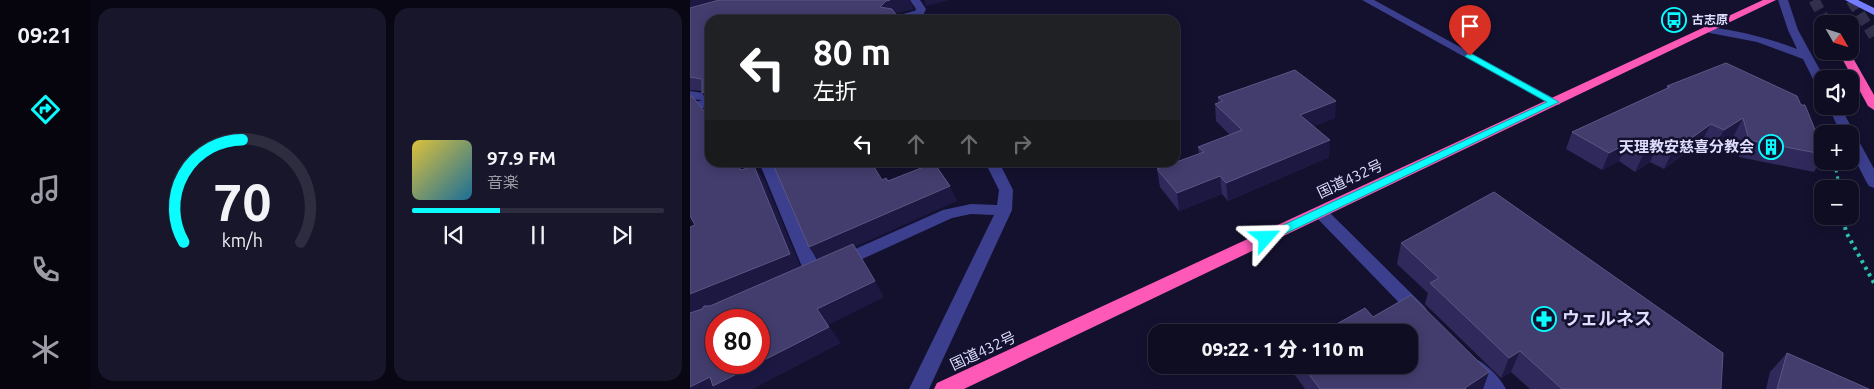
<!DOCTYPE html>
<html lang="ja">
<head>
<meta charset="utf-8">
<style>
	body { margin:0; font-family:Ubuntu,"Noto Sans JP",sans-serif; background:#17162a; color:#f1f3f6; height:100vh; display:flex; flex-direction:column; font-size:19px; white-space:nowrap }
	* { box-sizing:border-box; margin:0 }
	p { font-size:16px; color:#9b9ca5 }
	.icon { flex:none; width:28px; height:28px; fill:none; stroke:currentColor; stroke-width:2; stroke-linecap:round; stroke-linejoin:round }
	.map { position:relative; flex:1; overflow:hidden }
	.sheet { display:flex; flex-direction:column; gap:8px; padding:8px; background:#080713; width:600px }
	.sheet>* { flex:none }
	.top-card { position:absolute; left:15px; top:15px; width:475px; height:152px; border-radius:15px; box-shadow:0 2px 12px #0003,0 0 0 1px #2e2d40; background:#202124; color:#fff; overflow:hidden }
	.needle { width:32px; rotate:129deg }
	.controls { position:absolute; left:1124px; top:15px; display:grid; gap:10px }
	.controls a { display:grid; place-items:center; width:45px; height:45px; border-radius:10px; background:#0e0d22; box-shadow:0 2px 12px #0003,0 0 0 1px #2e2d40; font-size:25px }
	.speed { position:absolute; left:15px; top:309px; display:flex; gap:10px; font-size:25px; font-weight:700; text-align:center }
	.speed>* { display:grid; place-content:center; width:65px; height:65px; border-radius:50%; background:#0e0d22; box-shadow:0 2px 12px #0003,0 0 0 1px #2e2d40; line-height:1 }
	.speed .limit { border:8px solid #d22; background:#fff; color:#111 }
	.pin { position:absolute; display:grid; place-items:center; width:42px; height:42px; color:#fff; margin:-51px -21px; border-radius:50% 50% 50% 0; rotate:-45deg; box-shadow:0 0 5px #0007 }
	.pin .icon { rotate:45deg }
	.me { position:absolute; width:55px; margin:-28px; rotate:65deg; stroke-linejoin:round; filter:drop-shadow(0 0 4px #0008) }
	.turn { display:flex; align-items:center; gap:18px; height:105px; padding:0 25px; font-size:22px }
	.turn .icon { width:65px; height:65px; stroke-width:2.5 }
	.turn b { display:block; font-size:35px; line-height:42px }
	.lanes { display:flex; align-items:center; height:48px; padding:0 25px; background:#0003; justify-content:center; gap:25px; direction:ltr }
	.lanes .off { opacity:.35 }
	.sheet .widget { flex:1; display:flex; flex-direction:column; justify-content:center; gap:8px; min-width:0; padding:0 18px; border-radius:15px; background:#17162a }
	.sheet .dial { align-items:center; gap:0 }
	.dial svg { height:130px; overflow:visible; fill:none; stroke:#2e2d40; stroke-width:7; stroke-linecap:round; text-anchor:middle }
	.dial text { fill:#f1f3f6; stroke:none }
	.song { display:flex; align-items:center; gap:15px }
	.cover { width:60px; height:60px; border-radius:8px; background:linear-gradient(135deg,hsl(50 70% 55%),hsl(200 70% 35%)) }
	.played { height:5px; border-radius:2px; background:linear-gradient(90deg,#0afcff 35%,#2e2d40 35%) }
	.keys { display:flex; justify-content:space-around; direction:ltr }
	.sheet .tiles { flex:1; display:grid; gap:8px; grid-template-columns:repeat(2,1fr) }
	.trip { position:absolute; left:458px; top:324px; width:270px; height:50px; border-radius:15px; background:#0e0d22; box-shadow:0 2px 12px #0003,0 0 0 1px #2e2d40; font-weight:800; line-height:50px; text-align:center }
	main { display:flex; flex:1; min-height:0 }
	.tab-bar { display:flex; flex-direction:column; width:90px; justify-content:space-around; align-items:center; background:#06050e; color:#9b9ca5 }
	.tab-bar .icon { width:35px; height:35px }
	.tab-bar .selected { color:#0afcff }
	.tab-bar b { font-size:22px; color:#f1f3f6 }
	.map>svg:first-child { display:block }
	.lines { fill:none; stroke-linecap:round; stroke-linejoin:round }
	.highway-tunnel { stroke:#32304d; stroke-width:11; stroke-dasharray:11 5.5; stroke-linecap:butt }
	.path-far1 { stroke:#2dc4ae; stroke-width:3; stroke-dasharray:2.5 4; stroke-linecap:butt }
	.path { stroke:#2dc4ae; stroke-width:4; stroke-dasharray:3 4.5; stroke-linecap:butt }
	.lane { fill:#3b3f8e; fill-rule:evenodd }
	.street { fill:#3b3f8e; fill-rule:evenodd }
	.secondary { fill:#757dff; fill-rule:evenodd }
	.highway { fill:#ff59b7; fill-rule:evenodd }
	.wall { fill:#2f2a5b }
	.shaded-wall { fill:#1c1842 }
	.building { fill:#423d6d; stroke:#5b5684; fill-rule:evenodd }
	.route { fill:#0afcff; stroke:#06a4a6 }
	.labels { text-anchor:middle; stroke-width:5; stroke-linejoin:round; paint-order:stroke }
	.far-poi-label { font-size:12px; font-weight:bold; fill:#dfdeff; stroke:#13112e; text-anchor:start }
	.poi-label { font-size:15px; font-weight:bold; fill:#dfdeff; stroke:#13112e; text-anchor:end }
	.street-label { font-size:15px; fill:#dfdeff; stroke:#13112e }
	.near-poi-label { font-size:18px; font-weight:bold; fill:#dfdeff; stroke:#13112e; text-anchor:start }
</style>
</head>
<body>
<main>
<nav class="tab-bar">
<b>09:21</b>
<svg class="icon selected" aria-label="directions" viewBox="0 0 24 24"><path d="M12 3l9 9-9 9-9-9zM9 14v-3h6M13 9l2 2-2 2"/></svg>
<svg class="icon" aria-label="music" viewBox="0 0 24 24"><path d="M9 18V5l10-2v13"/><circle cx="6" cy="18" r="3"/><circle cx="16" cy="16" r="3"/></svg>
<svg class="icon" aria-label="phone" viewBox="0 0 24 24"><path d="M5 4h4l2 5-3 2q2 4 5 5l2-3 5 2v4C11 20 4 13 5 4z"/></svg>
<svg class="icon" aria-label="climate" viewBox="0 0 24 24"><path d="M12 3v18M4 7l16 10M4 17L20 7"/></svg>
</nav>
<section class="sheet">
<div class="tiles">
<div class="widget dial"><svg viewBox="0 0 100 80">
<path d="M14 69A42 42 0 1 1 86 69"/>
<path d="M14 69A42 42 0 0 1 50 6" stroke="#0afcff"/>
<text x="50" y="56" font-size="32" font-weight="700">70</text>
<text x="50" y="72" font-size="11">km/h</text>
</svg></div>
<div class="widget">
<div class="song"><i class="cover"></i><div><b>97.9 FM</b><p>音楽</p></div></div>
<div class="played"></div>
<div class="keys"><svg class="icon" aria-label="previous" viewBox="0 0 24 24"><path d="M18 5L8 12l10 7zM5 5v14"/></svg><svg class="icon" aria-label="pause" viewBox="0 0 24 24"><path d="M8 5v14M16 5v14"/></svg><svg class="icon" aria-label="next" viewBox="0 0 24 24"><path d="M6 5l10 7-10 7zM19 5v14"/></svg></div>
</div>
</div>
</section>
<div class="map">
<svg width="1184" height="389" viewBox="0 0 1184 389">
	<rect width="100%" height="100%" fill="#13112e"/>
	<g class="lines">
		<path class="highway-tunnel" d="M1124,0L1137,24
			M1161,0L1184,36"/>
		<path class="path-far1" d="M1146,170L1150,189
			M1154,216L1155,228"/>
		<path class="path" d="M1155,227L1156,232L1184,283"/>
		<path class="lane" d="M672,0H684L871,102L869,105H861Z
			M228,10L232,11V15L214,20H197L198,18Z
			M630,207L635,208L735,307L738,312L735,317L729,319L723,317L625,216L622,212L625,208Z
			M783,358C795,362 810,377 816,389H793L776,372L773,366L776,360Z"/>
		<path class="street" d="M220,0H230L236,9L231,20H221L226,9Z
			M1088,0H1098L1108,30L1135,79H1132V88L1126,85L1113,59L1067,42L1020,33L1015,30L1020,27C1050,31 1079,38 1107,49L1098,30Z
			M0,91L20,94V106L0,112V104L12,100L0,99Z
			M1138,106H1150L1184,169V188L1179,186L1177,183L1160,150V134H1151Z
			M69,162H83L133,274L130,279L124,280L118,279L115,274Z
			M295,162H309L323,190L322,210L239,389H219L304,215L281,214L262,218L157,266L151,268L145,266L143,262L145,258L253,210L281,204L307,205L309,190Z"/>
		<path class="secondary" d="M1155,0H1168L1184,8V15Z"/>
		<path class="highway" d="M1073,0H1086L274,389H244L247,383Z
			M1148,51H1159L1184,95V110L1178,106Z"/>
	</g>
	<path class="wall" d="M0,0L224,9L205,13L12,91L0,90Z
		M977,86L1111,105L1132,147V159L1124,172L1049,157L1044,135L1024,147L1012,141L974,169L960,162L945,172L929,161L912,170L876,149L882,132L976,89Z
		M528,97L645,118L624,126L639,157L538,201L532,194L489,211L470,187L467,169L509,154L508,147L540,135L526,121L525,104L528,103Z
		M711,243L1031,389H840L821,372L811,378L735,304L738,293L707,264Z
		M721,295L799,372L793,389H615L604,374V365H719V332H644L645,325L675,308L683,317Z
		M1097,353L1179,389H1076L1080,372Z"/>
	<path class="shaded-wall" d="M0,0H48L0,13Z
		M200,0H220L224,9L201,14L190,7L196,1Z
		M234,0H260L236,6Z
		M20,90V105L12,93Z
		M646,101L645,118L609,132L610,115Z
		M1053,118L1044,135L1024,147L1034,130Z
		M1021,124L1012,141L974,169L982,152Z
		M640,140L639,157L538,201L536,183Z
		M936,144L929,161L912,170L919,153Z
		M968,145L960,162L945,172L953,155Z
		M64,166L75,181L112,270L0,316V294Z
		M530,176L532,194L489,211L487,193Z
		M260,186L267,201L165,247L194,297L138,325L151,343L63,389H0V387L130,263L119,247Z
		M830,351L821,372L811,378L819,358Z
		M799,372L793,389H775V388Z"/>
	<path class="building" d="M29,0H200L196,1L190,7L202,9L210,20H20V90L12,93V79L0,77V8Z
		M1036,63L1107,96L1111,105H1115L1132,147V154L1059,140L1053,118L1034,130L1021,124L982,152L968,145L953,155L936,144L919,153L882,132L980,87L977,86Z
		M605,70L646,101L610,115L640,140L536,183L530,176L487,193L467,169L514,152L508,147L552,130L525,104L533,101L528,97Z
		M0,96H2L20,118V124H19L20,126V162H45L51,170L64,166L100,254L0,294V227L5,225L0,216Z
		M82,162H181L192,180L196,178L198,181L244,163L260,186L119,247Z
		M804,192L1033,353L1031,389H872L830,351L819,358L740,283L749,278L711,243Z
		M163,244L185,281L127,309L139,327L23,386L20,377L0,387V313L12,309L14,306H20ZM26,320H69V362H26Z
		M721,295L799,372L775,388L776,389H630L612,365H719V332H646L650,331L645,325L675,308L683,317Z
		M1097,353L1179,389H1087Z"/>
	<path class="route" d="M780,53L869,102L580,241H572L570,238L572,235L857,102L776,57L775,56Z"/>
	<defs>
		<symbol id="bus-ring" viewBox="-11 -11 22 22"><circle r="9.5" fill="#13112e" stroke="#0afcff" stroke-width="1.5"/><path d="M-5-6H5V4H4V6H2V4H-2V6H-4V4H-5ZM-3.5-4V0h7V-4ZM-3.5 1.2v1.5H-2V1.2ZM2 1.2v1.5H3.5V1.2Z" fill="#0afcff"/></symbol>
		<symbol id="building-ring" viewBox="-11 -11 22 22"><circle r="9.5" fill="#13112e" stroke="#0afcff" stroke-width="1.5"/><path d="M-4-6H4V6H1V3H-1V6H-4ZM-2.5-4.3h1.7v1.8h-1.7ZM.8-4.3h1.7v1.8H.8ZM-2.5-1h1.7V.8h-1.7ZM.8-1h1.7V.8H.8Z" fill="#0afcff"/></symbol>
		<symbol id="pharmacy-ring" viewBox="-11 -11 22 22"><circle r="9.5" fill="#13112e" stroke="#0afcff" stroke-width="1.5"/><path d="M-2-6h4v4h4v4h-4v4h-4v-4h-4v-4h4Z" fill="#0afcff"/></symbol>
	</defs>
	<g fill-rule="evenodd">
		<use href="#bus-ring" x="970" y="6" width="28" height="28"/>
		<use href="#building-ring" x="1067" y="133" width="28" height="28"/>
		<use href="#pharmacy-ring" x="840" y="305" width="28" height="28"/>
	</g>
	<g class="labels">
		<g class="far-poi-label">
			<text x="1002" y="24">古志原</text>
		</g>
		<g class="poi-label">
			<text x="1064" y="152">天理教安慈喜分教会</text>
		</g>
		<g class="street-label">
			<text transform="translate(660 179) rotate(-25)" y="5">国道432号</text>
			<text transform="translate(293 351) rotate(-25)" y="5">国道432号</text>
		</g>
		<g class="near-poi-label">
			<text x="872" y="325">ウェルネス</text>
		</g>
	</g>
</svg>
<div class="controls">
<a><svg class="needle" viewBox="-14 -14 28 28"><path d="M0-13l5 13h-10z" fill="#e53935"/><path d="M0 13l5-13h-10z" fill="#9b9ca5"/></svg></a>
<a><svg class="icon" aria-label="sound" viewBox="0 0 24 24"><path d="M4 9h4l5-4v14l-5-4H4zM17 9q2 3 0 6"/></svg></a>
<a>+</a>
<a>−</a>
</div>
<div class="speed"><div class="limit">80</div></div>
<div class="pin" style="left:780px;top:56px;background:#d93025"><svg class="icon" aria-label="arrive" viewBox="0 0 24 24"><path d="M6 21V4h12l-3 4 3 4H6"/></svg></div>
<svg class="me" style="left:576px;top:238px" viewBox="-20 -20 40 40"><path d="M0-17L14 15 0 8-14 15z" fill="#0afcff" stroke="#fff" stroke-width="4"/></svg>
<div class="trip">09:22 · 1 分 · 110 m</div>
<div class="top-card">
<div class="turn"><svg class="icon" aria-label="left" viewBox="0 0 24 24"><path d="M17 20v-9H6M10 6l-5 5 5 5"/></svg><div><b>80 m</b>左折</div></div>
<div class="lanes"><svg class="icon" aria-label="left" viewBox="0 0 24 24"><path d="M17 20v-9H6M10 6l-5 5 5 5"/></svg><svg class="icon off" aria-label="ahead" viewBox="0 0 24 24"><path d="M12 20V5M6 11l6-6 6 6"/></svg><svg class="icon off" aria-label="ahead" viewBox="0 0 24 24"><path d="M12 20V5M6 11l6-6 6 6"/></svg><svg class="icon off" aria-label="right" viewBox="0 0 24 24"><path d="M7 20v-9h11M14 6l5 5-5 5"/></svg></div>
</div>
</div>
</main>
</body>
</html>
